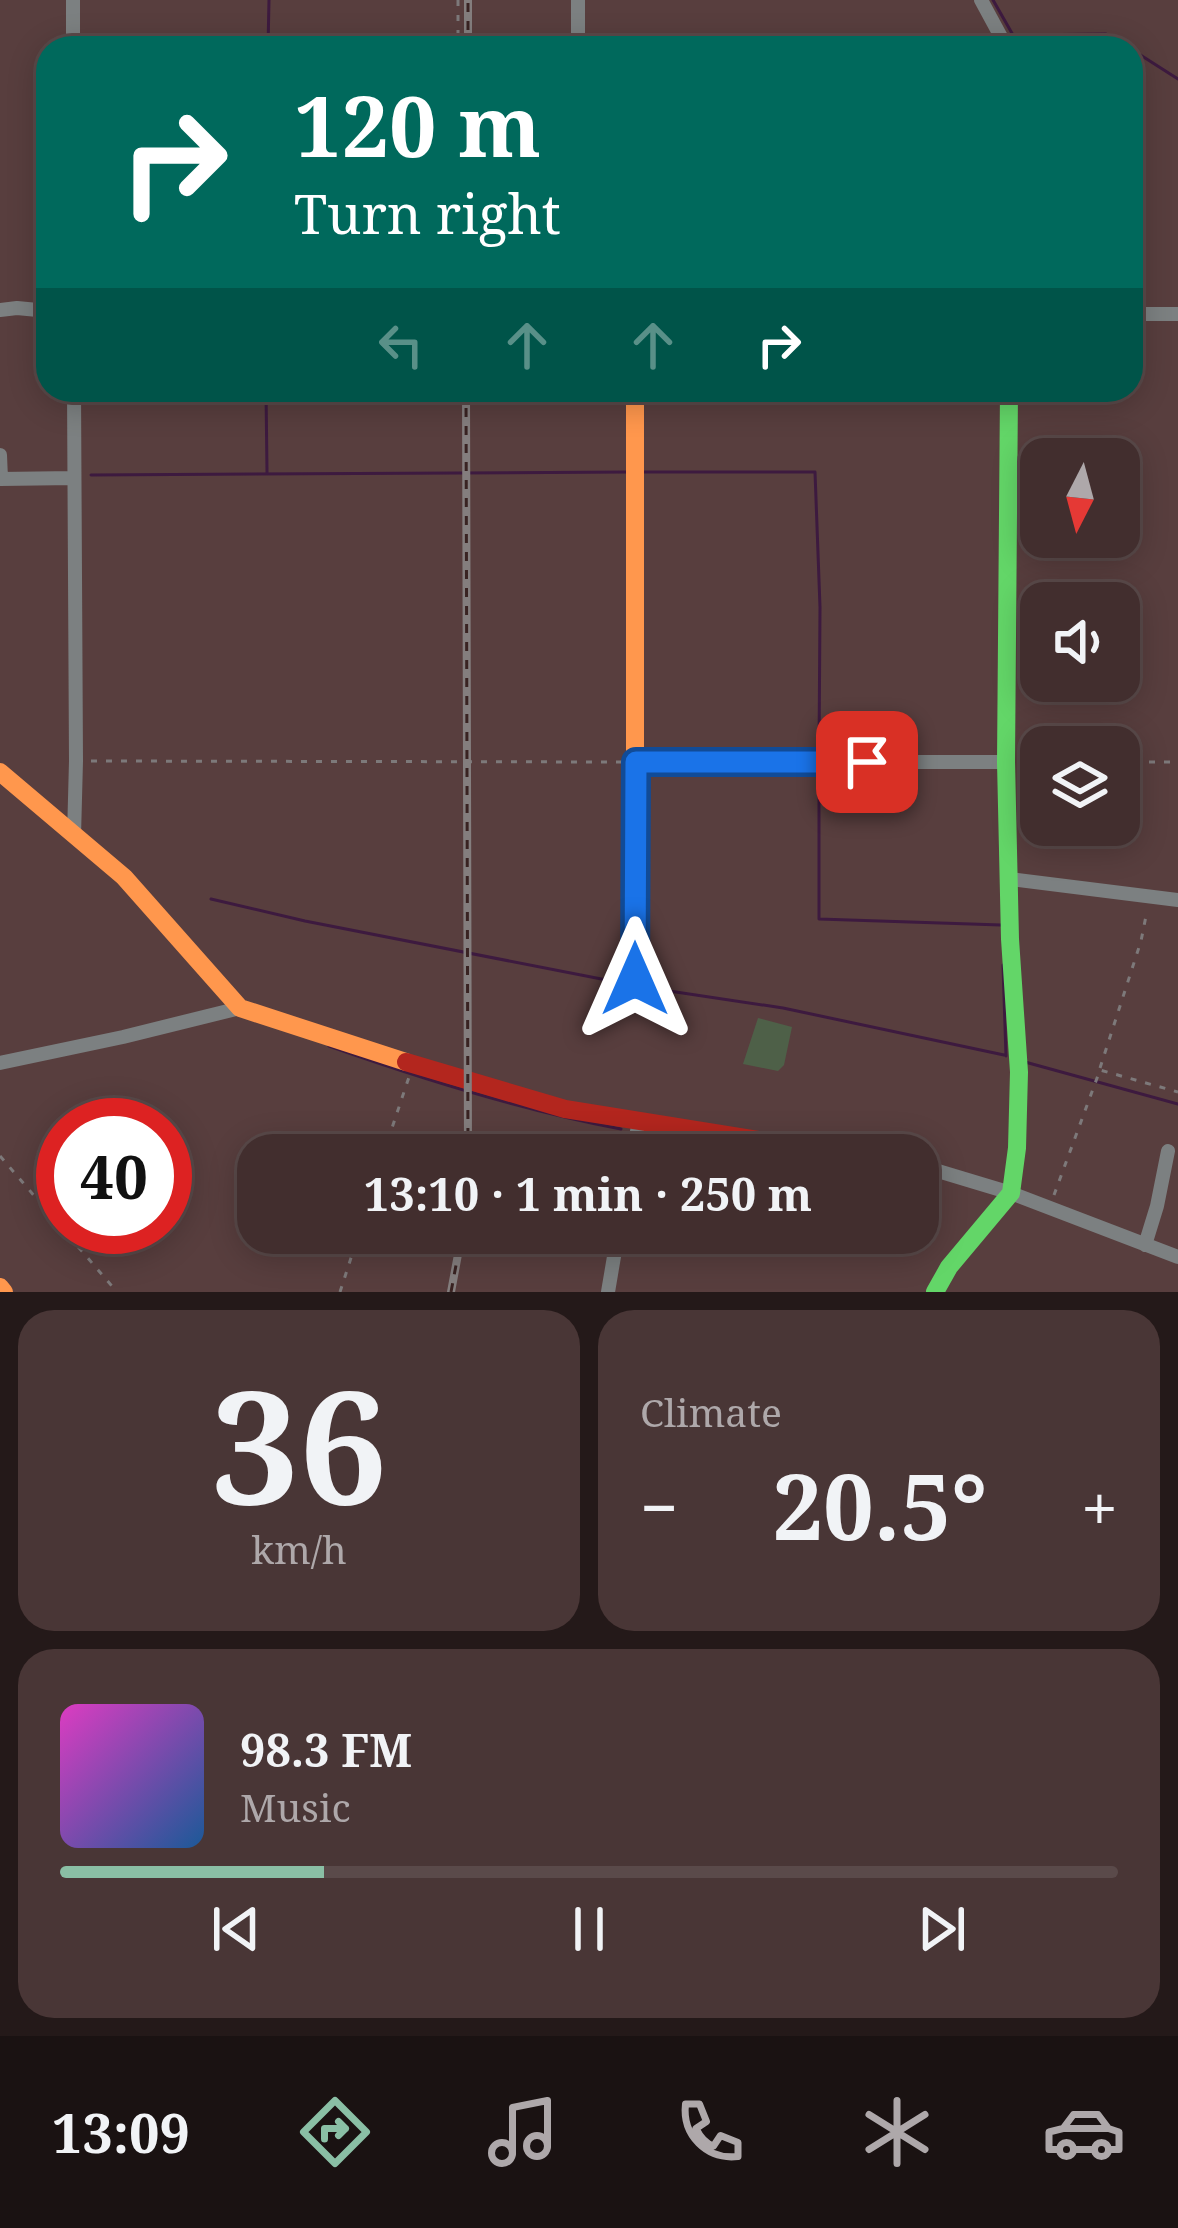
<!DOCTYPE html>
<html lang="en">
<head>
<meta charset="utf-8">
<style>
	body { margin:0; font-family:"Noto Serif",serif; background:#493636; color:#f1f3f6; height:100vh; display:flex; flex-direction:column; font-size:45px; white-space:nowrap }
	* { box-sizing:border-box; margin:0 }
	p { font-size:39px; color:#aea8aa }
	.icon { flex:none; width:66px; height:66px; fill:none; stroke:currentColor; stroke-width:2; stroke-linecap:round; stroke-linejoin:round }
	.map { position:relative; height:1292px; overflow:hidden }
	.sheet { display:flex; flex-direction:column; gap:18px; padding:18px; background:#241919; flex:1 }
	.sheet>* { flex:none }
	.top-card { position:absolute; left:36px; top:36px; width:1107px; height:366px; border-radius:36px; box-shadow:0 6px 30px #0003,0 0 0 3px #5a4a4a; background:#00695c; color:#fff; overflow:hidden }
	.needle { width:78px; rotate:186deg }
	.tools { position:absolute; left:1020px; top:438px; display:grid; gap:24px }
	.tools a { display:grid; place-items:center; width:120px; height:120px; border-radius:24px; background:#422e2e; box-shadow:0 6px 30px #0003,0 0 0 3px #5a4a4a; font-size:60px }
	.speed { position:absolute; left:36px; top:1098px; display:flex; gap:24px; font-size:60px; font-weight:700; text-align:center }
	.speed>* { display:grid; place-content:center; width:156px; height:156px; border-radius:50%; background:#422e2e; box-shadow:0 6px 30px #0003,0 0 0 3px #5a4a4a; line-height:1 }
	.speed .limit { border:18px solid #d22; background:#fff; color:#111 }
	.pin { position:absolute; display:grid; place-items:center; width:102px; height:102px; color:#fff; margin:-51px; border-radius:24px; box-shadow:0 6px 18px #0006 }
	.me { position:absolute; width:132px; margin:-66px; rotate:0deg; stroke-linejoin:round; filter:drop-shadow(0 0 9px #0008) }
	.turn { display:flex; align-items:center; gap:42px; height:252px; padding:0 60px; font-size:54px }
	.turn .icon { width:156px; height:156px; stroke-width:2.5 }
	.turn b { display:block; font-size:84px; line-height:102px }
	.lanes { display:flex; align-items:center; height:114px; padding:0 60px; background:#0003; justify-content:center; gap:60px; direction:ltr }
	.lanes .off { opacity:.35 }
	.big { font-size:90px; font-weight:700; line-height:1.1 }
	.sheet .widget { flex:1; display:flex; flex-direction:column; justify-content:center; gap:18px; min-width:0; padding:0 42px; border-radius:36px; background:#493636 }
	.sheet .dial { align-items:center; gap:0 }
	.dial b { font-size:156px; line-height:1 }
	.song { display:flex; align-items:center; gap:36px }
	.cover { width:144px; height:144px; border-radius:18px; background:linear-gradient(135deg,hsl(310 70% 55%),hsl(210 70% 35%)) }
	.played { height:12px; border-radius:6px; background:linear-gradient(90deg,#8abfa5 25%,#5a4a4a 25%) }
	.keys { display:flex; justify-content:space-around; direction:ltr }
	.heat { display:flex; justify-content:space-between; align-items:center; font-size:66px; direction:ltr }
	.sheet .tiles { flex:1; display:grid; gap:18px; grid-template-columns:1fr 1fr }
	.widget:last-child { grid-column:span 2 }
	.trip { position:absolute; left:237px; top:1134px; width:702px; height:120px; border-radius:36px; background:#422e2e; box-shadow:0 6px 30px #0003,0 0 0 3px #5a4a4a; font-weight:700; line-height:120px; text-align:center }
	.dock { display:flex; height:192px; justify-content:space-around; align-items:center; background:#1a1212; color:#aea8aa }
	.dock .icon { width:84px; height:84px }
	.dock .current { color:#8abfa5 }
	.dock b { font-size:54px; color:#f1f3f6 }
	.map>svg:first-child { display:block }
	.green { fill:#4e6048 }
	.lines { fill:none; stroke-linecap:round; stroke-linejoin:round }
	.stream { stroke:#3d1a3f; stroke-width:3 }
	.path { stroke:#7d797a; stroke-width:3; stroke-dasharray:6 9; stroke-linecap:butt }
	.street { stroke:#7c8081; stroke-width:14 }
	.fast { stroke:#63d668; stroke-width:18 }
	.slow { stroke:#ff974d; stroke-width:18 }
	.jam { stroke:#b3261e; stroke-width:18 }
	.rail-casing { stroke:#847e7e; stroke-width:8 }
	.rail { stroke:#392322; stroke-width:3; stroke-dasharray:9; stroke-linecap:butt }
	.route-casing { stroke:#114b97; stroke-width:30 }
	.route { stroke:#1a73e8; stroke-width:21 }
</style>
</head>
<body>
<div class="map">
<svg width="1178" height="1292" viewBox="0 0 1178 1292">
	<rect width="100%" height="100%" fill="#583e3e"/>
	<path class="green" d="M758,1018L792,1027L784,1065L778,1071L743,1064Z"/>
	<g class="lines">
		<path class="stream" d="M993,0L1013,35L1106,34L1129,48
			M268,48L269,0
			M1131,49L1178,79
			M266,390L267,472
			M644,472H815L820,607L819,754
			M91,475L629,472
			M819,769V919L1001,925
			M211,899L305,921L627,984
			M1003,965L1006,1056
			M636,986L783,1008L1004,1055
			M329,1046C425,1080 521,1110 621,1129
			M1025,1062L1178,1104"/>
		<path class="path" d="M458,0V48
			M91,761L622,762
			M1020,762H1041
			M1119,762H1178
			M1100,1068L1141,941L1147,911
			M383,1155L409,1077
			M0,1156L117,1292
			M1054,1195L1100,1070L1178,1092
			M340,1292L359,1233"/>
		<path class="street" d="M981,0L1007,48
			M73,48V0
			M578,48V0
			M0,310L17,308L48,311
			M1131,314H1178
			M0,455L1,479
			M0,479L74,478
			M636,762H1006
			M74,836L76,761L74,390
			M1010,879L1178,900
			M0,1063L123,1037L240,1008
			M632,1155L639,1122
			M918,1165L1011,1193L1178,1257
			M1145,1245L1157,1206L1168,1151
			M608,1292L618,1233"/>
		<path class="fast" d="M935,1292L949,1267L1011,1193L1017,1148L1019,1072L1010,939L1006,762L1009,390"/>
		<path class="slow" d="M635,390V979
			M0,772L124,877L240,1008L406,1062
			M0,1287L4,1292"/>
		<path class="jam" d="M406,1062L565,1109L853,1155"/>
		<defs>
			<path id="rail" d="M468,48V0
				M466,390L468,1155
				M451,1292L462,1233"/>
		</defs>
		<use href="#rail" class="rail-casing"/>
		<use href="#rail" class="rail"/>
	</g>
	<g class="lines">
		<defs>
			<path id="route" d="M635,979L636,762H867"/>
		</defs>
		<use href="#route" class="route-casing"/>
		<use href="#route" class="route"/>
	</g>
</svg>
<div class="tools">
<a><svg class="needle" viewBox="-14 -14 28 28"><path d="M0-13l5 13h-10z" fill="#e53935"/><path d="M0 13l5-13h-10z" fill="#aea8aa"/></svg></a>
<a><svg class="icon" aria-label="sound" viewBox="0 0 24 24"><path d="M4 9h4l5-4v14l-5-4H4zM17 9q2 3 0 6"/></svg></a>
<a><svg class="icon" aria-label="layers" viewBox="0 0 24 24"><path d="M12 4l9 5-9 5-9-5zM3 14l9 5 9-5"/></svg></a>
</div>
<div class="speed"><div class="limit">40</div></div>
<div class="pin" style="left:867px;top:762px;background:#d93025"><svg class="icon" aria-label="arrive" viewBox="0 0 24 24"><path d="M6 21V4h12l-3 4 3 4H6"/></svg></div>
<svg class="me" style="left:635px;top:979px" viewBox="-20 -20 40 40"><path d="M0-17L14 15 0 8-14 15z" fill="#1a73e8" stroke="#fff" stroke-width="4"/></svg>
<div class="trip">13:10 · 1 min · 250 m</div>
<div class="top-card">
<div class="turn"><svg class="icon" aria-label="right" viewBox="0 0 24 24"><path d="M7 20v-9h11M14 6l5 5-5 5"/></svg><div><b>120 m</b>Turn right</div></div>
<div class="lanes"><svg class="icon off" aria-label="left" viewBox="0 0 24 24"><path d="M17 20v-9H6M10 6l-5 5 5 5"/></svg><svg class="icon off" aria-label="ahead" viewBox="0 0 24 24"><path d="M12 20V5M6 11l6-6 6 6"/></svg><svg class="icon off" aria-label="ahead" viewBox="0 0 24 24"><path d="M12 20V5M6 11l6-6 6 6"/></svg><svg class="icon" aria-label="right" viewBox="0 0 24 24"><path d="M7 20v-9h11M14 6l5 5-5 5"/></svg></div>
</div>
</div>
<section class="sheet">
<div class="tiles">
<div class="widget dial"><b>36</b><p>km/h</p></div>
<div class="widget"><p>Climate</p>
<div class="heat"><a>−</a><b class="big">20.5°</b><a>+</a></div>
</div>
<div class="widget">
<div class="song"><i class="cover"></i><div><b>98.3 FM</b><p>Music</p></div></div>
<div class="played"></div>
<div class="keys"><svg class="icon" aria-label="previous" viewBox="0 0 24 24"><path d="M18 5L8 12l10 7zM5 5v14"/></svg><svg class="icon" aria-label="pause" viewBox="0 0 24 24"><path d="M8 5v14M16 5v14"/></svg><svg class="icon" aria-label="next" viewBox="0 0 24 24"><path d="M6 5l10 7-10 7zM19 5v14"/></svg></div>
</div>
</div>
</section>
<nav class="dock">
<b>13:09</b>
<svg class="icon current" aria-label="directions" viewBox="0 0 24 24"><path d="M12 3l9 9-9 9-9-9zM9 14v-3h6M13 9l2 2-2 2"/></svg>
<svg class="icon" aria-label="music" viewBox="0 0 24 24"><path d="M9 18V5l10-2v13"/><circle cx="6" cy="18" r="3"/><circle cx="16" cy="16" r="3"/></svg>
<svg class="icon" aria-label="phone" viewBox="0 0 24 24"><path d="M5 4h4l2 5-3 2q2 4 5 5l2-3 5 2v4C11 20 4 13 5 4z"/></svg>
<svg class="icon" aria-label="climate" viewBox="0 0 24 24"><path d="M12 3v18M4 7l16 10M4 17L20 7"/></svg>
<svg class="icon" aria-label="car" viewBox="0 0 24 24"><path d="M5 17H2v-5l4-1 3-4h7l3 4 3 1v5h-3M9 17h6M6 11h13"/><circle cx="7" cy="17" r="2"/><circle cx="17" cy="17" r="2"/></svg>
</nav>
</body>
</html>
